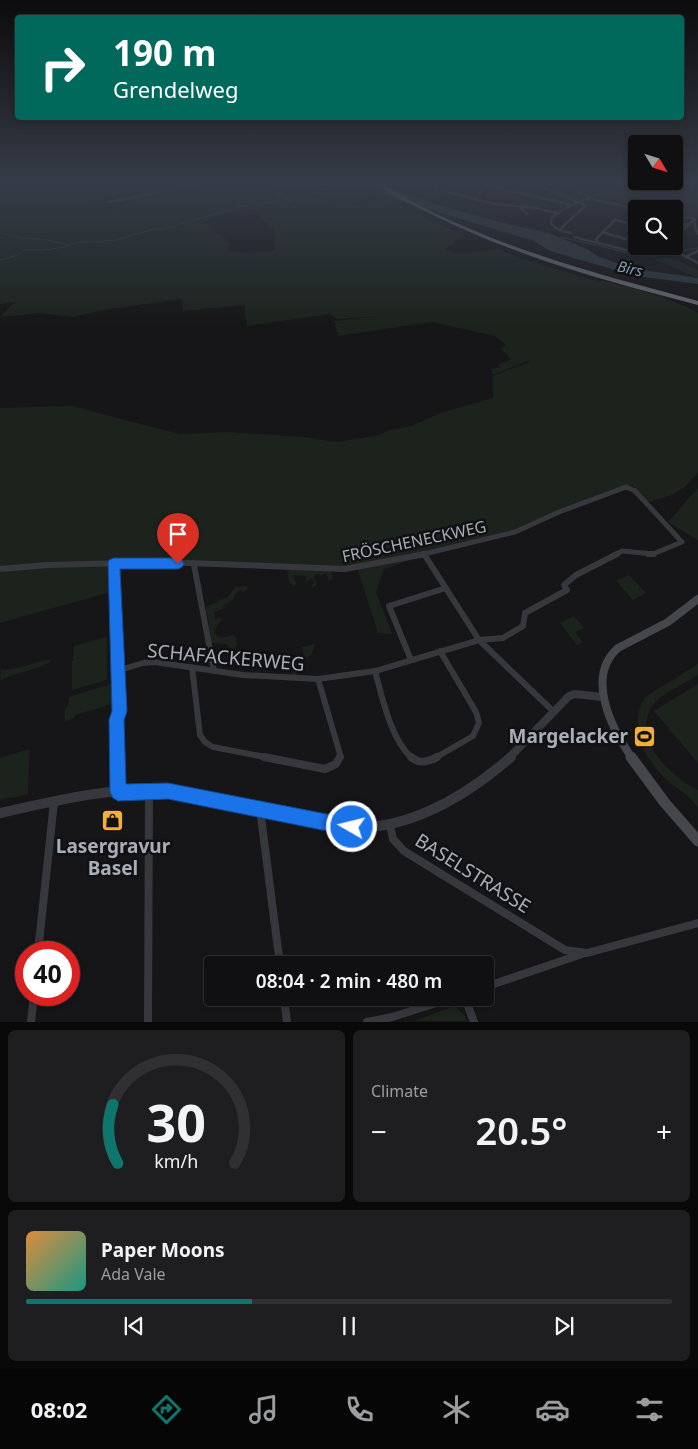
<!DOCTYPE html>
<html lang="en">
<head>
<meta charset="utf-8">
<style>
	body { margin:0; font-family:"Noto Sans",sans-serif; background:#1e1e20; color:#f1f3f6; height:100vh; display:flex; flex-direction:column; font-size:19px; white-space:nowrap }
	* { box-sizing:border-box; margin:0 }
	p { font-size:16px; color:#9c9d9f }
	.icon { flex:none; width:28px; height:28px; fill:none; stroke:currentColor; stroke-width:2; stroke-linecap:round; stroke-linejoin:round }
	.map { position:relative; height:1022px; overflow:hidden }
	.panel { display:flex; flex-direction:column; gap:8px; padding:8px; background:#09090a; flex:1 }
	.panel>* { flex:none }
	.banner { position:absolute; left:15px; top:15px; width:669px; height:105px; border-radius:5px; box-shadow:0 2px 8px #0003,0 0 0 1px #303032; background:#00695c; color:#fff; overflow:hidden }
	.needle { width:32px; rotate:128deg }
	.fabs { position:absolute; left:628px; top:135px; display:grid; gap:10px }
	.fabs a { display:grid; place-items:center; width:55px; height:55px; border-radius:5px; background:#101012; box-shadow:0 2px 8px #0003,0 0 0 1px #303032; font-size:25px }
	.speed { position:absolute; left:15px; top:941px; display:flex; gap:10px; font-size:25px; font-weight:700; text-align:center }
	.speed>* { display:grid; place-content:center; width:65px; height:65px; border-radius:50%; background:#101012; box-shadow:0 2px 8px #0003,0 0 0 1px #303032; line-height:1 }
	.speed .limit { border:8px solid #d22; background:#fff; color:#111 }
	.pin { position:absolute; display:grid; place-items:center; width:42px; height:42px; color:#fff; margin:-51px -21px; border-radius:50% 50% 50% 0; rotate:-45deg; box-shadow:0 0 5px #0007 }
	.pin .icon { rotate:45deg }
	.me { position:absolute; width:55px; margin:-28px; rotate:278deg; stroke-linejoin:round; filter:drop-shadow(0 0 4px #0008) }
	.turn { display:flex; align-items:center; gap:18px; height:105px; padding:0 15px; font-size:22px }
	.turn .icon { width:65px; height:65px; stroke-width:2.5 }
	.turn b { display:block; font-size:35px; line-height:42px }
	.big { font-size:38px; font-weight:600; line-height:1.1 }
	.panel .tile { flex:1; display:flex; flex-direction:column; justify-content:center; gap:8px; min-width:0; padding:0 18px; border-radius:8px; background:#1e1e20 }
	.panel .dial { align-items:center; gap:0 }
	.dial svg { height:130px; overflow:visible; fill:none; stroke:#303032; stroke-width:7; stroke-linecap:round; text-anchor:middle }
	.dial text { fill:#f1f3f6; stroke:none }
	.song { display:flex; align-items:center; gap:15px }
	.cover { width:60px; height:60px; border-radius:8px; background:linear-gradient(135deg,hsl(30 70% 55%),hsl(170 70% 35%)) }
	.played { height:5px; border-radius:2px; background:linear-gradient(90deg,#0f766e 35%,#303032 35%) }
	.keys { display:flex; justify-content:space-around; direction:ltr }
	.heat { display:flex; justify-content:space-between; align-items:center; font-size:28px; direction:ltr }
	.panel .tiles { flex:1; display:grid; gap:8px; grid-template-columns:1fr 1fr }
	.tile:last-child { grid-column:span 2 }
	.trip { position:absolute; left:204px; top:956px; width:290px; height:50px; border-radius:5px; background:#101012; box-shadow:0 2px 8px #0003,0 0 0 1px #303032; font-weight:600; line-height:50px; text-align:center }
	.dock { display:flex; height:80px; justify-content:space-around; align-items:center; background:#060607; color:#9c9d9f }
	.dock .icon { width:35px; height:35px }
	.dock .active { color:#0f766e }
	.dock b { font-size:22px; color:#f1f3f6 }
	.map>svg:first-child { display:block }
	.built { fill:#222225 }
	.green { fill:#1c231d; fill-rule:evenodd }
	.water { fill:#2c353c }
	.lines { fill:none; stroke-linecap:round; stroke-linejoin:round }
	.stream { stroke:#2c353c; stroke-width:1 }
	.minor-far3 { stroke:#37383d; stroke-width:2.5 }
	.minor-far2 { stroke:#37383d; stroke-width:5 }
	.minor-far1 { stroke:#37383d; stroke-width:6 }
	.minor { stroke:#37383d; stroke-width:8 }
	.tertiary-far1 { stroke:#37383d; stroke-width:8 }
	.tertiary { stroke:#37383d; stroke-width:10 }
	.secondary-far1 { stroke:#45474d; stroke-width:8 }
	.secondary { stroke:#45474d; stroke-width:11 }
	.motorway { fill:#63666e; fill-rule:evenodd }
	.route { fill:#1a73e8; stroke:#114b97 }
	.labels { text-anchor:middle; stroke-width:5; stroke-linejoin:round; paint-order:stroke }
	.far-water-label { font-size:15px; font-style:italic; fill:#7f9bb3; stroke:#111113 }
	.street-label { font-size:16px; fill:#a8adb8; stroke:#111113 }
	.near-street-label { font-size:19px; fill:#a8adb8; stroke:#111113 }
	.near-poi-label { font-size:19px; font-weight:bold; fill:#a8adb8; stroke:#111113; text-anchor:end }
</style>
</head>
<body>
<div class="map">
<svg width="698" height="1022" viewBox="0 0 698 1022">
	<rect width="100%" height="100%" fill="#161618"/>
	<path class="built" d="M565,183H607L603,195H597L581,193Z
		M609,183L652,186L653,184L663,186V183L698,184V216L693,218L674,214V209H643L623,205V198L640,200V195L606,190Z"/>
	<path class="green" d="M0,183H274V188C282,193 293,191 298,196C326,195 357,214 383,201L349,183H358L404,201L403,204L383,210L395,206L402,207L466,236L453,241L454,243L446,249L456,254L499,249L520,258L599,282L603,281C635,289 669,296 698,313V472C682,494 673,495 648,502L632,485L556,511L513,530L445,548L384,569L376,592L392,634L378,633L357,567L114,563V591L0,623V408L72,406L179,434L226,432L305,437L336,442L376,436L390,430L411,426L443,412L493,398V376L531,361H527L493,375L491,369L500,367L498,364L511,360L501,348L506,345L495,336L432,322L338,336L334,321L381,316L337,319L330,314L247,326L244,305L183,311L182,299L103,310L73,317L39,313L0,317L15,302L0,304ZM138,192L147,196L131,199L133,207L96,215L88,208L102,203L101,199L104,197ZM252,209L258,212L263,222L268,223L269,228L274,231L275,250L249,253L229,251L230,245L223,236L214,232L211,225L203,222L218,215Z
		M611,183L668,190V197L610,190Z
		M669,257L698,270V278L655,259Z
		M698,488V540L668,522Z
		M287,569L330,570L333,579L329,581L326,573L321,576L320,574H316L314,577L317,585L312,588L311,586L314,583L312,578L306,582V576L294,575L293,577L297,584L294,586L289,582Z
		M629,575L646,593L633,600L616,581Z
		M247,586L248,589L243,592L241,590L234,595V599L224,605L223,609L214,612L215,620L219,617L222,619L215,629L214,633L221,638L233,635L237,638L236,642L238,643L233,651L227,644L212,643L206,607L228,597L235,587Z
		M574,616L584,628L575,632L583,642L577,645L560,623Z
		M107,637V680L72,690V661L81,658L73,660L74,646Z
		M315,644L311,655L298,663L299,672L294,676L290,675L294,671L293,665L288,666L289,661L305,658L302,647Z
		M51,659L50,662C35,671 15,672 0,681L1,669L9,670Z
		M698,664V675C686,683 661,694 653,705C629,738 671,777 698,790V807C689,795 677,789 666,779C643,757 628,727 645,697Z
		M111,684L112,704L75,715L74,718L65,721V709L68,706L69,697Z
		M698,684V763L654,711Z
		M29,749L28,794L0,800V758Z
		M455,1006L465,1016L467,1021H414Z"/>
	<path class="water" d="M358,183H375L438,205L504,223L549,233L587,249L599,257L636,269L698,278V284L636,276L550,251L534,241L405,202Z"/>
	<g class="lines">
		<path class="stream" d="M293,200L346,183
			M0,233L20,238L43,239L68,245
			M559,239L561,237L637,255L656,256L698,248
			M0,260L18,255L23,250H44L65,247L74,243L116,240L154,229L158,230C187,223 215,213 244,206C257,203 272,202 286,200"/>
		<path class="minor-far3" d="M275,183L278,193L290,201
			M439,183L435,187L436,189L494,204L536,208L556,213
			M532,183L578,202
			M562,183L595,200L639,209
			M485,185L571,205
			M476,199L486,183
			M109,202L206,183
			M520,207L527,214
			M674,215L695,219
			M695,219C685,228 671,237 677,252L698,263
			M695,219V227L698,234
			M559,230L586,205L577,202
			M674,230L679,224H690
			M602,232L636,242
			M571,233L559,230L551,224L552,217L571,205L589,198
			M574,237L638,253L659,252
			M599,244L596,239L615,220L636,225
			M653,246L660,248
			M685,257L698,251"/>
		<path class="minor-far2" d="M424,553L425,555
			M420,555L515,532L559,512L626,487L635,491L682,542L653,554L622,551L615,555"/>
		<path class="minor-far1" d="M424,554L479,640L554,712
			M648,554H654
			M114,563L120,711L117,719L118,758
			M194,565L214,671
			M0,569L48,565L161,562L345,569L425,554
			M411,660L389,606L446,588
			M192,667L200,735L205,742L213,747L270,758
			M117,671L143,663L154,662L243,675L318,679L375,671L479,640L503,638L523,626L525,613L567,590L564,585L576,575L617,554
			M375,671C382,697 391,740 412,758
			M318,679L340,754L339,758
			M435,758L473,736L479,723L476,712L440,651"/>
		<path class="minor" d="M118,757V792
			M264,757L325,769L336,764L340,757
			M411,757C419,764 429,762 437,757
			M260,809L280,965
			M390,825L393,839L404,851L565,950L587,953L698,923
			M38,952L54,802
			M485,987L582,954
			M284,998L287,1022
			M465,998L474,1022
			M31,1022L34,995
			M148,1022L149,791
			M367,1022L392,1017L452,998"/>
		<path class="tertiary-far1" d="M509,758L569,696L575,694L602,697"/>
		<path class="tertiary" d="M0,813C55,801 112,786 169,791C226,796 280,817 336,826C400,836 464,798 511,757"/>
		<path class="secondary-far1" d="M632,758C612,729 585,677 618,648L668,622L698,599"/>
		<path class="secondary" d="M631,757L665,803L698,841"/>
		<path class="motorway" d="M375,183H380C404,197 429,211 454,222C532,257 616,279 698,301V305C609,282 518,257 435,216C415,206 393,197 375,183Z"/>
	</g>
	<linearGradient id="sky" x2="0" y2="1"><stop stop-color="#0c0c0d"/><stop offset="0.56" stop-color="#363c48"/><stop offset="1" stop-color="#363c48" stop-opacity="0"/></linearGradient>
	<rect width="698" height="326" fill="url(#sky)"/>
	<path class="route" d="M114,558H178L182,560L184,564L182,567L178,569H120L127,711L124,720L126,784L168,783L352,819L358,821L360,827L358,833L352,836L168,799L118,801L113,798L110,792L109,720L112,711L108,563L109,560Z"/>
	<defs>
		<symbol id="stadium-square" viewBox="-11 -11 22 22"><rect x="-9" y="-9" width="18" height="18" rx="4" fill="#f2b134" stroke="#111113"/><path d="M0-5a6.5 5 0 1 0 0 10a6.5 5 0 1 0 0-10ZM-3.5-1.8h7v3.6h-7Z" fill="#111"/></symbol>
		<symbol id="shop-square" viewBox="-11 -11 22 22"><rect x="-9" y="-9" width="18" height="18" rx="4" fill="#f2b134" stroke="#111113"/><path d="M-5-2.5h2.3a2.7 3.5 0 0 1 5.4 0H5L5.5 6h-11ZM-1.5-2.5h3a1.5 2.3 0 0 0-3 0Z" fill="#111"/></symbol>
	</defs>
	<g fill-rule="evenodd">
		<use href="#stadium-square" x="632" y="724" width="25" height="25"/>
		<use href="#shop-square" x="100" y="808" width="25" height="25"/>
	</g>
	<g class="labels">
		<g class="far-water-label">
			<text transform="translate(630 269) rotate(13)" y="5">Birs</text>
		</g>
		<g class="street-label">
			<text transform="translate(414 541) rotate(-12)" y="6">FRÖSCHENECKWEG</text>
		</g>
		<g class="near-street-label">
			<text transform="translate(226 657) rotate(5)" y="7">SCHAFACKERWEG</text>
			<text transform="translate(473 873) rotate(32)" y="7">BASELSTRASSE</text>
		</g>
		<g class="near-poi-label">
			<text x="628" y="743">Margelacker</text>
			<text x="113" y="853" text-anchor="middle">Lasergravur<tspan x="113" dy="22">Basel</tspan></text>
		</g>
	</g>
</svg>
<div class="fabs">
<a><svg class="needle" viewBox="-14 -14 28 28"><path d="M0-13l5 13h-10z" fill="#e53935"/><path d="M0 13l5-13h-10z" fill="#9c9d9f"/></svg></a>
<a><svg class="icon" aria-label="search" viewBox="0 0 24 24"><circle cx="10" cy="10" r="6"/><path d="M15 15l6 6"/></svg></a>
</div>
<div class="speed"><div class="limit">40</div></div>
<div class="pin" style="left:178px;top:564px;background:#d93025"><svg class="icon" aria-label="arrive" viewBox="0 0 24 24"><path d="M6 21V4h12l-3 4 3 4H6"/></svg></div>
<svg class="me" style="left:352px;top:827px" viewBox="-20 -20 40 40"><circle r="17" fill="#1a73e8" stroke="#fff" stroke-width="3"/><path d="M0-11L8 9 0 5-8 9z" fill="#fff"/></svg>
<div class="trip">08:04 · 2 min · 480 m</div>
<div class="banner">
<div class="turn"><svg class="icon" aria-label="right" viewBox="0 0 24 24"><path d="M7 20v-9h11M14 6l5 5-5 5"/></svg><div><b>190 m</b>Grendelweg</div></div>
</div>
</div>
<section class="panel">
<div class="tiles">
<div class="tile dial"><svg viewBox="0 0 100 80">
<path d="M14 69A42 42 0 1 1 86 69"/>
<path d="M14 69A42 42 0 0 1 11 33" stroke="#0f766e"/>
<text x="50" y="56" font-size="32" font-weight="700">30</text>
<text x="50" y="72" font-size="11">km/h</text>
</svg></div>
<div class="tile"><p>Climate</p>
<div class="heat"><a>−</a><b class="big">20.5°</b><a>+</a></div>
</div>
<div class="tile">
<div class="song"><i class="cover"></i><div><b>Paper Moons</b><p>Ada Vale</p></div></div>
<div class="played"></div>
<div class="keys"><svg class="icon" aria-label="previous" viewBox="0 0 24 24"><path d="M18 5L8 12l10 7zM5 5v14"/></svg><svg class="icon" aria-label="pause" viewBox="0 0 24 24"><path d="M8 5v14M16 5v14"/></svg><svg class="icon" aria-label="next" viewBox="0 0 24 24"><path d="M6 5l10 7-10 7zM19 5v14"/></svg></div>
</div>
</div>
</section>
<nav class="dock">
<b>08:02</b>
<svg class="icon active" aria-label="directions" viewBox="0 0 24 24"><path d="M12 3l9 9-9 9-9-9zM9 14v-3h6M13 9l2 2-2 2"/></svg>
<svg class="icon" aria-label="music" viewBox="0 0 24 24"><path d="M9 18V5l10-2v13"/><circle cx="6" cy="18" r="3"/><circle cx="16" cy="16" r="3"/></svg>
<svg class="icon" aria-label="phone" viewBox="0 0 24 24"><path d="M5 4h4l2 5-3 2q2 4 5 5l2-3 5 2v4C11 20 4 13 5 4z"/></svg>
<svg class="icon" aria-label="climate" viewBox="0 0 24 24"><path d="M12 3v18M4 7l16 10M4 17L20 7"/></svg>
<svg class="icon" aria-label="car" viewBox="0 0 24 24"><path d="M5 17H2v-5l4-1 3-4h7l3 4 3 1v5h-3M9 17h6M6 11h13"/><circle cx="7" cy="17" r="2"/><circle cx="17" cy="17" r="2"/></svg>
<svg class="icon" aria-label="filters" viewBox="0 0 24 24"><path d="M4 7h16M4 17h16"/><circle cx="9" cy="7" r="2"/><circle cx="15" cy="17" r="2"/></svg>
</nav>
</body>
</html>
